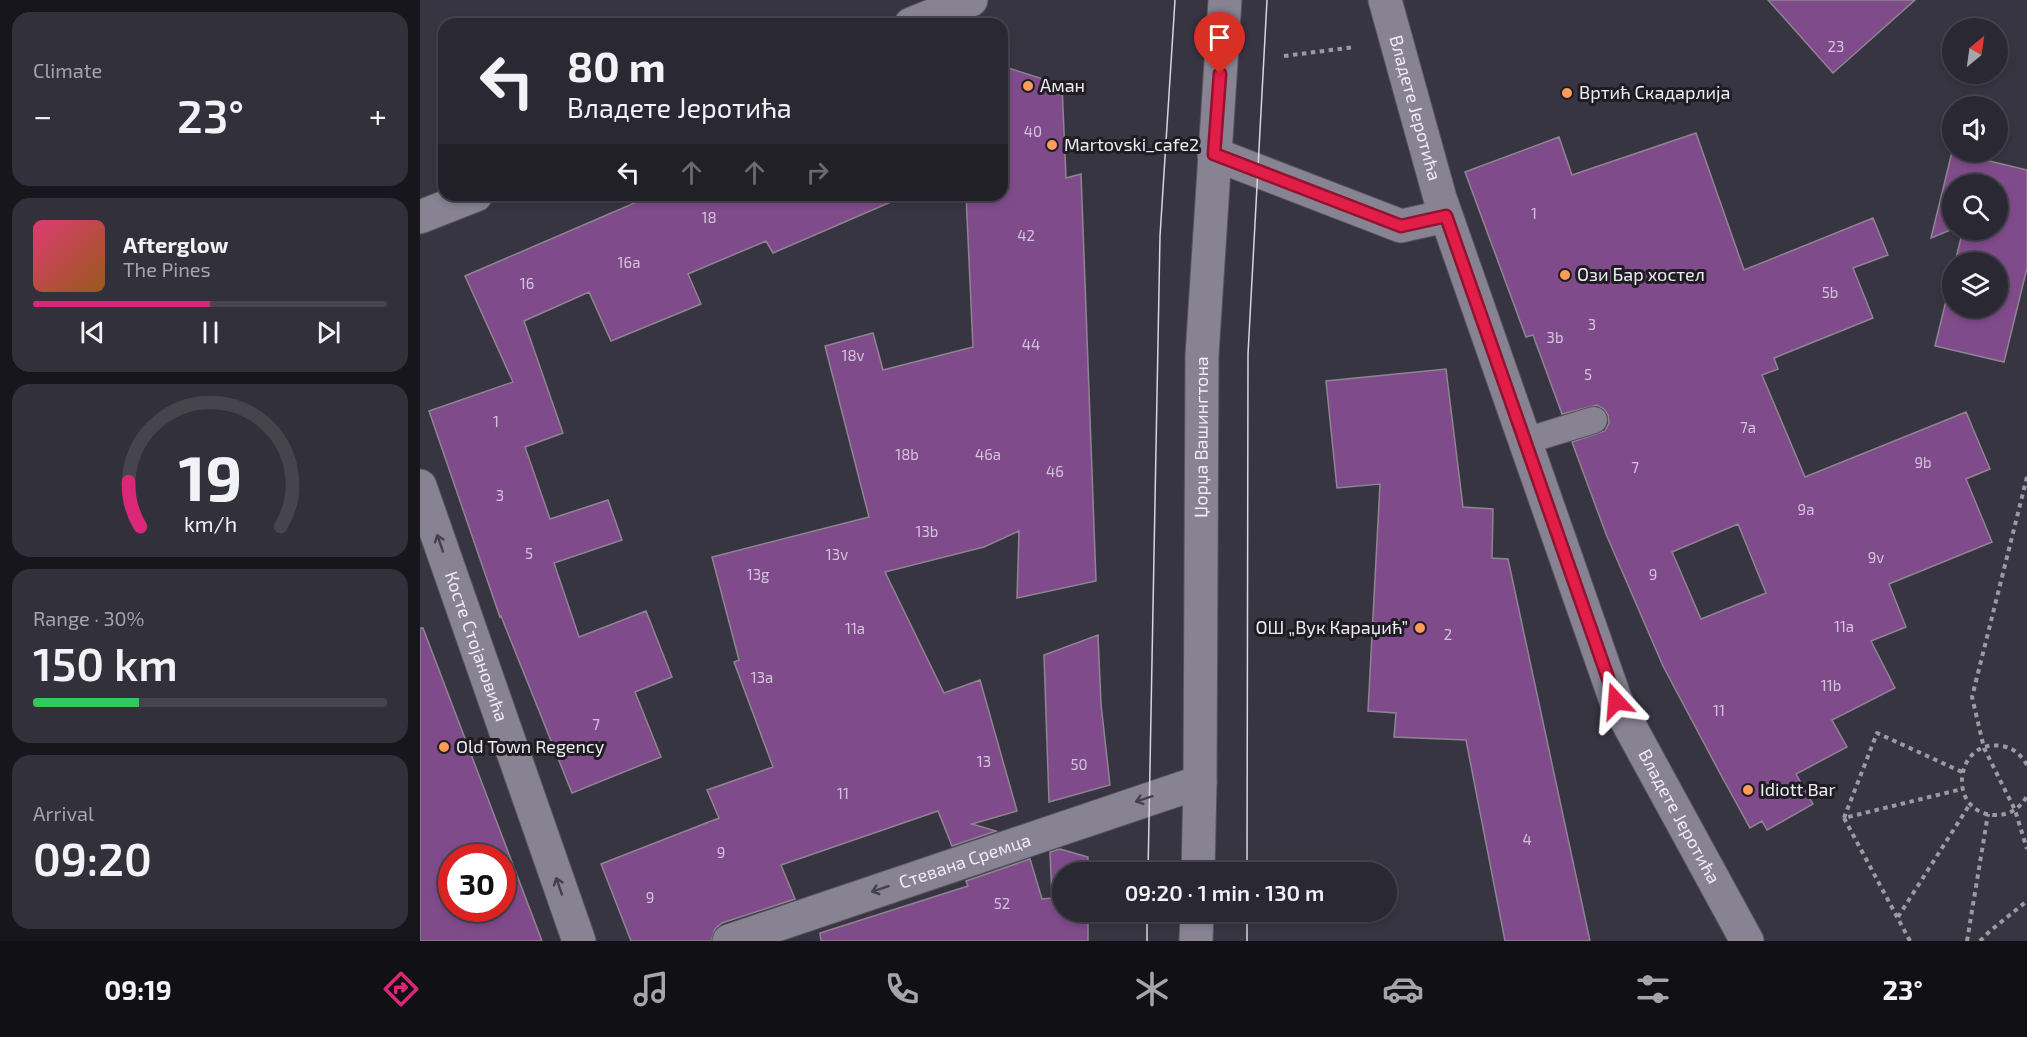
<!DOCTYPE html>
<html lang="en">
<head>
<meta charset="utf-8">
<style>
	body { margin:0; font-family:"Exo 2",sans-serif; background:#32303a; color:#f1f3f6; height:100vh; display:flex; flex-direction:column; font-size:22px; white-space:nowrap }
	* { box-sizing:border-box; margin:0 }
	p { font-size:20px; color:#a5a6ac }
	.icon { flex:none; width:33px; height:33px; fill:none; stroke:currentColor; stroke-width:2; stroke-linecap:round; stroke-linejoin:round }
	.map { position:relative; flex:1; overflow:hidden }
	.details { display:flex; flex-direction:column; gap:12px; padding:12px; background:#17161c; width:420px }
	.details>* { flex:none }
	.guide { position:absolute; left:18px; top:18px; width:570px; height:183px; border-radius:18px; box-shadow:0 3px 9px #0003,0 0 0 2px #46444d; background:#2a2832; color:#f1f3f6; overflow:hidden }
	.needle { width:39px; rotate:29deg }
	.fabs { position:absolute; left:1522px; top:18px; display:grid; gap:12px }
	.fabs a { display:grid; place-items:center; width:66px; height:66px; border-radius:50%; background:#2a2832; box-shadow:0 3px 9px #0003,0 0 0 2px #46444d; font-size:30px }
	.speed { position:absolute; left:18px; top:844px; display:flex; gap:12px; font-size:30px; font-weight:700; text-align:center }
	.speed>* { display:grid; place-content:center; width:78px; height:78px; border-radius:50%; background:#2a2832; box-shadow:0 3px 9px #0003,0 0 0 2px #46444d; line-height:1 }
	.speed .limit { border:9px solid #d22; background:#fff; color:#111 }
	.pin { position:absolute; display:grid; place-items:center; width:51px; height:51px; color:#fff; margin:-62px -26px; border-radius:50% 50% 50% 0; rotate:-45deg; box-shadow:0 0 6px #0007 }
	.pin .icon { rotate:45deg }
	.me { position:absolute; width:66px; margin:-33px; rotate:341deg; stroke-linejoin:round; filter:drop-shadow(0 0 4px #0008) }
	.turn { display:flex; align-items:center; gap:21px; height:126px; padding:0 30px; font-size:27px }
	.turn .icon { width:78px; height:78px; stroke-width:2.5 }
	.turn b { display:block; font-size:42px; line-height:51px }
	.lanes { display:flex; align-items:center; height:57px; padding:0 30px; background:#0003; justify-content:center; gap:30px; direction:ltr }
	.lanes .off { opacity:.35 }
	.big { font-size:45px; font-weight:600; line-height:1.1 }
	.details .card { flex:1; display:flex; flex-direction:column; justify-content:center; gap:9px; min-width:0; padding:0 21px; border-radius:18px; background:#32303a }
	.details .dial { align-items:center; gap:0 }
	.dial svg { height:156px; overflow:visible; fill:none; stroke:#46444d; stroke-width:7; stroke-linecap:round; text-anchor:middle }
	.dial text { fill:#f1f3f6; stroke:none }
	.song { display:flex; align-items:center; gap:18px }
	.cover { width:72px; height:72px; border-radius:9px; background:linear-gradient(135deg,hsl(340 70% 55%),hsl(30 70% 35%)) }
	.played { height:6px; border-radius:3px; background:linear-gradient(90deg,#db2777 50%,#46444d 50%) }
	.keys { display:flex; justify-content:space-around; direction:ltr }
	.heat { display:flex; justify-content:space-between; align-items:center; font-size:33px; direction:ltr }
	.charge { height:9px; border-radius:4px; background:linear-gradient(90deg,#34c759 30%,#46444d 0) }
	.trip { position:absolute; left:632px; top:862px; width:345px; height:60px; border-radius:30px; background:#2a2832; box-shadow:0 3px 9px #0003,0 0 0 2px #46444d; font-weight:600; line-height:60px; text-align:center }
	.tabs { display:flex; height:96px; justify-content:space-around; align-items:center; background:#111014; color:#a5a6ac }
	.tabs .icon { width:42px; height:42px }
	.tabs .current { color:#db2777 }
	.tabs b { font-size:27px; color:#f1f3f6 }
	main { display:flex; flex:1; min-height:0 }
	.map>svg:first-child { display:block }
	.building { fill:#804b8b; stroke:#8f8491; stroke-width:1.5; fill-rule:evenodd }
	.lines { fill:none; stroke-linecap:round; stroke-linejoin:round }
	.lane-casing { stroke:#56525d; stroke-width:28 }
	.street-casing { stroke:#56525d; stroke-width:35 }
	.secondary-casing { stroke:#56525d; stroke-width:35 }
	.path { stroke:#9c99a3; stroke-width:4; stroke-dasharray:4.5 4.5; stroke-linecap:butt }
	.lane { stroke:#878392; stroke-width:26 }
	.street { stroke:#878392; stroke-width:33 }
	.secondary { stroke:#878392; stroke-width:33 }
	.tram { stroke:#d7d5dd; stroke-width:1.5 }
	.oneway { stroke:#43414a }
	.route-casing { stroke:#92132f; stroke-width:15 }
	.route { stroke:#e11d48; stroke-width:10 }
	.poi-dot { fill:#ff9b5b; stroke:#1f1d23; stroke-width:2 }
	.labels { text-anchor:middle; stroke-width:6; stroke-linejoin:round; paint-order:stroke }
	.number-label { font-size:15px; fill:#d2c4da }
	.poi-label { font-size:18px; fill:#eeecf4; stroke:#1f1d23; text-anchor:start }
	.street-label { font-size:18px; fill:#eeecf4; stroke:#1f1d23 }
</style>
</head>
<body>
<main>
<section class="details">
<div class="card"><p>Climate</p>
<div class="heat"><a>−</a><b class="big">23°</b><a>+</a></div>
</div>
<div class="card">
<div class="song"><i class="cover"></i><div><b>Afterglow</b><p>The Pines</p></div></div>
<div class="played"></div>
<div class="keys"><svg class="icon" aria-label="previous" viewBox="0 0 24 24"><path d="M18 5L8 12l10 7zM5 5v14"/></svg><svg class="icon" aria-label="pause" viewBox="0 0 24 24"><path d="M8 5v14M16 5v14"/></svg><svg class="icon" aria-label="next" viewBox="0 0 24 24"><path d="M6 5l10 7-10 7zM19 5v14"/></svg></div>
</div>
<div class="card dial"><svg viewBox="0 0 100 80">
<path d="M14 69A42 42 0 1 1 86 69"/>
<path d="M14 69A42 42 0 0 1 8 46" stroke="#db2777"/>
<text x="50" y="56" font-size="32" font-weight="700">19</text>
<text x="50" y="72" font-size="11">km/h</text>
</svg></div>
<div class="card"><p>Range · 30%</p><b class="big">150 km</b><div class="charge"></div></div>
<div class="card"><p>Arrival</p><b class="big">09:20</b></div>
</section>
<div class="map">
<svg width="1607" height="941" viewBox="0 0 1607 941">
	<rect width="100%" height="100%" fill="#383542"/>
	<path class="building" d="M1348,0H1495L1413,73Z
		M582,66L642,85L646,178L661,174L676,581L597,598L599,531L564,547L465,572L524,693L560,680L597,811L552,824L576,831L532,846L518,811L361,865L375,899L302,923L295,929L291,941H211L181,864L299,818L287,790L353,767L314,662L319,660L292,557L449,517L405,346L453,333L463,370L553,347L546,195H582Z
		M1276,133L1324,270L1453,218L1468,255L1433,268L1453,318L1354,358L1358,369L1342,375L1385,477L1546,412L1570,469L1546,479L1572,542L1469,584L1486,627L1451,641L1475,688L1412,720L1427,747L1376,774L1393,804L1347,830L1342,821L1330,828L1302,777L1243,666L1186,534L1152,442L1185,431L1189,423L1188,415L1184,409L1177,405L1142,414L1113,335L1106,337L1045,172L1139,137L1152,175ZM1318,524L1346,593L1281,619L1252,552Z
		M1532,152L1607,170V268L1584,362L1515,346L1533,272V308H1578V262H1535L1543,230H1578V184H1533V229L1511,238Z
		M233,195H487L353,253L346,241L268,274L281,304L191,341L169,292L104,321L143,433L105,447L130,519L188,500L202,540L134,563L159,637L226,611L252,677L215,692L241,757L152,793L81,616L80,617L9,411L93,382L45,276Z
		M1026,369L1043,507L1073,509L1072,558L1088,559L1170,941H1085L1046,740L974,737L976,713L948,711L960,484L917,488L906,381Z
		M0,628H3L122,941H0ZM32,858H82V909H32Z
		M678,635L681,704L690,785L629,802L624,655Z
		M640,849L668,857V873H642V912H668V941H401L400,933L548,886L546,881L610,859L622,899L632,898L630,852Z"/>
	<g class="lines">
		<defs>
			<path id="lane" d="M1105,441L1174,420"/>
			<g id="street">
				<path id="s1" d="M965,0L1020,198L1196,701L1327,941"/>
				<path d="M491,24L551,0"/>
				<path d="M794,154L981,226L1026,216"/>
				<path d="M0,217L56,195"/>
				<path id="s2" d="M0,486L159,941"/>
				<path id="s3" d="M309,941L780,782"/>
			</g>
			<g id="secondary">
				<path id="s4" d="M778,873L780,782L782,355L805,0"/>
				<path d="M776,941L777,912"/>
			</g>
		</defs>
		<use href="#lane" class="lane-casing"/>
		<use href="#street" class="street-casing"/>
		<use href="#secondary" class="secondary-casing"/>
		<path class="path" d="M864,56L935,47
			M1607,477L1552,697L1564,748L1595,810L1607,849
			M1607,765C1601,755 1594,748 1582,746C1535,738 1526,811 1573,815C1588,816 1600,809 1607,796
			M1424,818L1457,733L1542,772
			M1478,917L1550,804
			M1490,941L1424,818L1542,789
			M1547,941L1568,814
			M1560,941L1570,931L1607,901"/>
		<use href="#lane" class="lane"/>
		<use href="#street" class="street"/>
		<use href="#secondary" class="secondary"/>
		<path class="tram" d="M728,873L740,236L755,0
			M827,873L828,354L847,0
			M727,941V912
			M827,941V912"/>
	</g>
	<defs><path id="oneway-shaft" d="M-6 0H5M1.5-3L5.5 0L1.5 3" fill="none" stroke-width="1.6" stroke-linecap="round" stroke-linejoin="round" transform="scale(1.5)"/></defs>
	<g class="oneway">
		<use href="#oneway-shaft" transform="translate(20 543) rotate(-109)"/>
		<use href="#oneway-shaft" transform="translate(724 799) rotate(162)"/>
		<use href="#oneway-shaft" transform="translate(139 886) rotate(-109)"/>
		<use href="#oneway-shaft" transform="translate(460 889) rotate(161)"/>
	</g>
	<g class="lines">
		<defs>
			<path id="route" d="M800,74L794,154L981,226L1026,216L1196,701"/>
		</defs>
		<use href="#route" class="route-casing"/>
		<use href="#route" class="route"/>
	</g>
	<g class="poi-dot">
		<circle cx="608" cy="86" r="6"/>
		<circle cx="1147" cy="93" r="6"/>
		<circle cx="632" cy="145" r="6"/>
		<circle cx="1145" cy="275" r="6"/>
		<circle cx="1000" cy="628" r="6"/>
		<circle cx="24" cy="747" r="6"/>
		<circle cx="1328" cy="790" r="6"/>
	</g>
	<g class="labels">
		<g class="number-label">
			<text x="1416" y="52">23</text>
			<text x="613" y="137">40</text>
			<text x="1114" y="219">1</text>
			<text x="289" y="223">18</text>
			<text x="606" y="241">42</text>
			<text x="209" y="268">16a</text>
			<text x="107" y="289">16</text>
			<text x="1410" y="298">5b</text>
			<text x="1172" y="330">3</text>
			<text x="1135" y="343">3b</text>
			<text x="611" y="350">44</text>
			<text x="433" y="361">18v</text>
			<text x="1168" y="380">5</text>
			<text x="76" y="427">1</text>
			<text x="1328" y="433">7a</text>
			<text x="487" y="460">18b</text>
			<text x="568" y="460">46a</text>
			<text x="1503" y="468">9b</text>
			<text x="1215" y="473">7</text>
			<text x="635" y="477">46</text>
			<text x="80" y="501">3</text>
			<text x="1386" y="515">9a</text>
			<text x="507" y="537">13b</text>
			<text x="109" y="559">5</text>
			<text x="417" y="560">13v</text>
			<text x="1456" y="563">9v</text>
			<text x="338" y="580">13g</text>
			<text x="1233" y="580">9</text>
			<text x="1424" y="632">11a</text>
			<text x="435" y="634">11a</text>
			<text x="1028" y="640">2</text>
			<text x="342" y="683">13a</text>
			<text x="1411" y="691">11b</text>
			<text x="1299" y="716">11</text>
			<text x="176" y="730">7</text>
			<text x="564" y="767">13</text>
			<text x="659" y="770">50</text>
			<text x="423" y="799">11</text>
			<text x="1107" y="845">4</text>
			<text x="301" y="858">9</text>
			<text x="230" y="903">9</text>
			<text x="582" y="909">52</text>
		</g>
		<g class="poi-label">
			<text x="620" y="92">Аман</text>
			<text x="1159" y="99">Вртић Скадарлија</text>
			<text x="644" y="151">Martovski_cafe2</text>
			<text x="1157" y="281">Ози Бар хостел</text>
			<text x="988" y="634" text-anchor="end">ОШ „Вук Караџић”</text>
			<text x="36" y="753">Old Town Regency</text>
			<text x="1340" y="796">Idiott Bar</text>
		</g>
		<g class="street-label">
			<text dy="6" stroke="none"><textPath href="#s1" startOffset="112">Владете Јеротића</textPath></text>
			<text dy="6" stroke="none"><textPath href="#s4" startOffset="436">Џорџа Вашингтона</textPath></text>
			<text dy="6" stroke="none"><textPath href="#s2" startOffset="170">Косте Стојановића</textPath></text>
			<text dy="6" stroke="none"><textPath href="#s1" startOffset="870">Владете Јеротића</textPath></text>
			<text dy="6" stroke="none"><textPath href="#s3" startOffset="249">Стевана Сремца</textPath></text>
		</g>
	</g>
</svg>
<div class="fabs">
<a><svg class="needle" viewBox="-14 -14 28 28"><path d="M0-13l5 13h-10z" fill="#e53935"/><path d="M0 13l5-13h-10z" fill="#a5a6ac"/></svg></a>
<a><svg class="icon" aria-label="sound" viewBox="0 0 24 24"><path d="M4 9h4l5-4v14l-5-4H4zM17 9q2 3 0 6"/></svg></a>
<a><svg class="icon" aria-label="search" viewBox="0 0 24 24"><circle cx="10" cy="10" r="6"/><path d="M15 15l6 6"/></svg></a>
<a><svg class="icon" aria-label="layers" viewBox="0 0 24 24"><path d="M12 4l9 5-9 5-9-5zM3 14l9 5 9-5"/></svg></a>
</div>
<div class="speed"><div class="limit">30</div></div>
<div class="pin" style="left:800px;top:74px;background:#d93025"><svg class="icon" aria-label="arrive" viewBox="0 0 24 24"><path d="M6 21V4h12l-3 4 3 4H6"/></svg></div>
<svg class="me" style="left:1196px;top:701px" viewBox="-20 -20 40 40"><path d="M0-17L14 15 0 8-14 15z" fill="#e11d48" stroke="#fff" stroke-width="4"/></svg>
<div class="trip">09:20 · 1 min · 130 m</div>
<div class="guide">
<div class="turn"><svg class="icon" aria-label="left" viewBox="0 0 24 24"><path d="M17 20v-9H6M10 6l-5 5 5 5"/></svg><div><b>80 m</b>Владете Јеротића</div></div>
<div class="lanes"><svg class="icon" aria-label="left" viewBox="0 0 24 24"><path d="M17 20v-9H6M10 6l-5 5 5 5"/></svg><svg class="icon off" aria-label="ahead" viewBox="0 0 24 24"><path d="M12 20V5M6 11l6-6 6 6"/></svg><svg class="icon off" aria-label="ahead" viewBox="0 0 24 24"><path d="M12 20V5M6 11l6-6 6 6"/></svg><svg class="icon off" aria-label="right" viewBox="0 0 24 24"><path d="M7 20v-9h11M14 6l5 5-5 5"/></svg></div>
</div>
</div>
</main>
<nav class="tabs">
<b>09:19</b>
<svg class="icon current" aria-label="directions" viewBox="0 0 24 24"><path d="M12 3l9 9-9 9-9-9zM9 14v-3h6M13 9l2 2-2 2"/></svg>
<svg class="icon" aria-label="music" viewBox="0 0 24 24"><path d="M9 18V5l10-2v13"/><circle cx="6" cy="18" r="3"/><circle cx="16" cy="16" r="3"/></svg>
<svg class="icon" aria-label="phone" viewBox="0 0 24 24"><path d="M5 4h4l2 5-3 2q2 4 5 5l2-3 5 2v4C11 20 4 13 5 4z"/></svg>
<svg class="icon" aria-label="climate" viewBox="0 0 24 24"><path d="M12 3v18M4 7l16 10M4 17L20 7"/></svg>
<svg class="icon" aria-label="car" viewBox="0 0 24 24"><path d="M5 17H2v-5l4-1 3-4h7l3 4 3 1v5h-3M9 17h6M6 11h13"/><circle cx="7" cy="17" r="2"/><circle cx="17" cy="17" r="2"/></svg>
<svg class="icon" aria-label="filters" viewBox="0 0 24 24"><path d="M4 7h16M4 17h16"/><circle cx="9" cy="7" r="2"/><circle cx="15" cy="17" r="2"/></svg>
<b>23°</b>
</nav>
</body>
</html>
